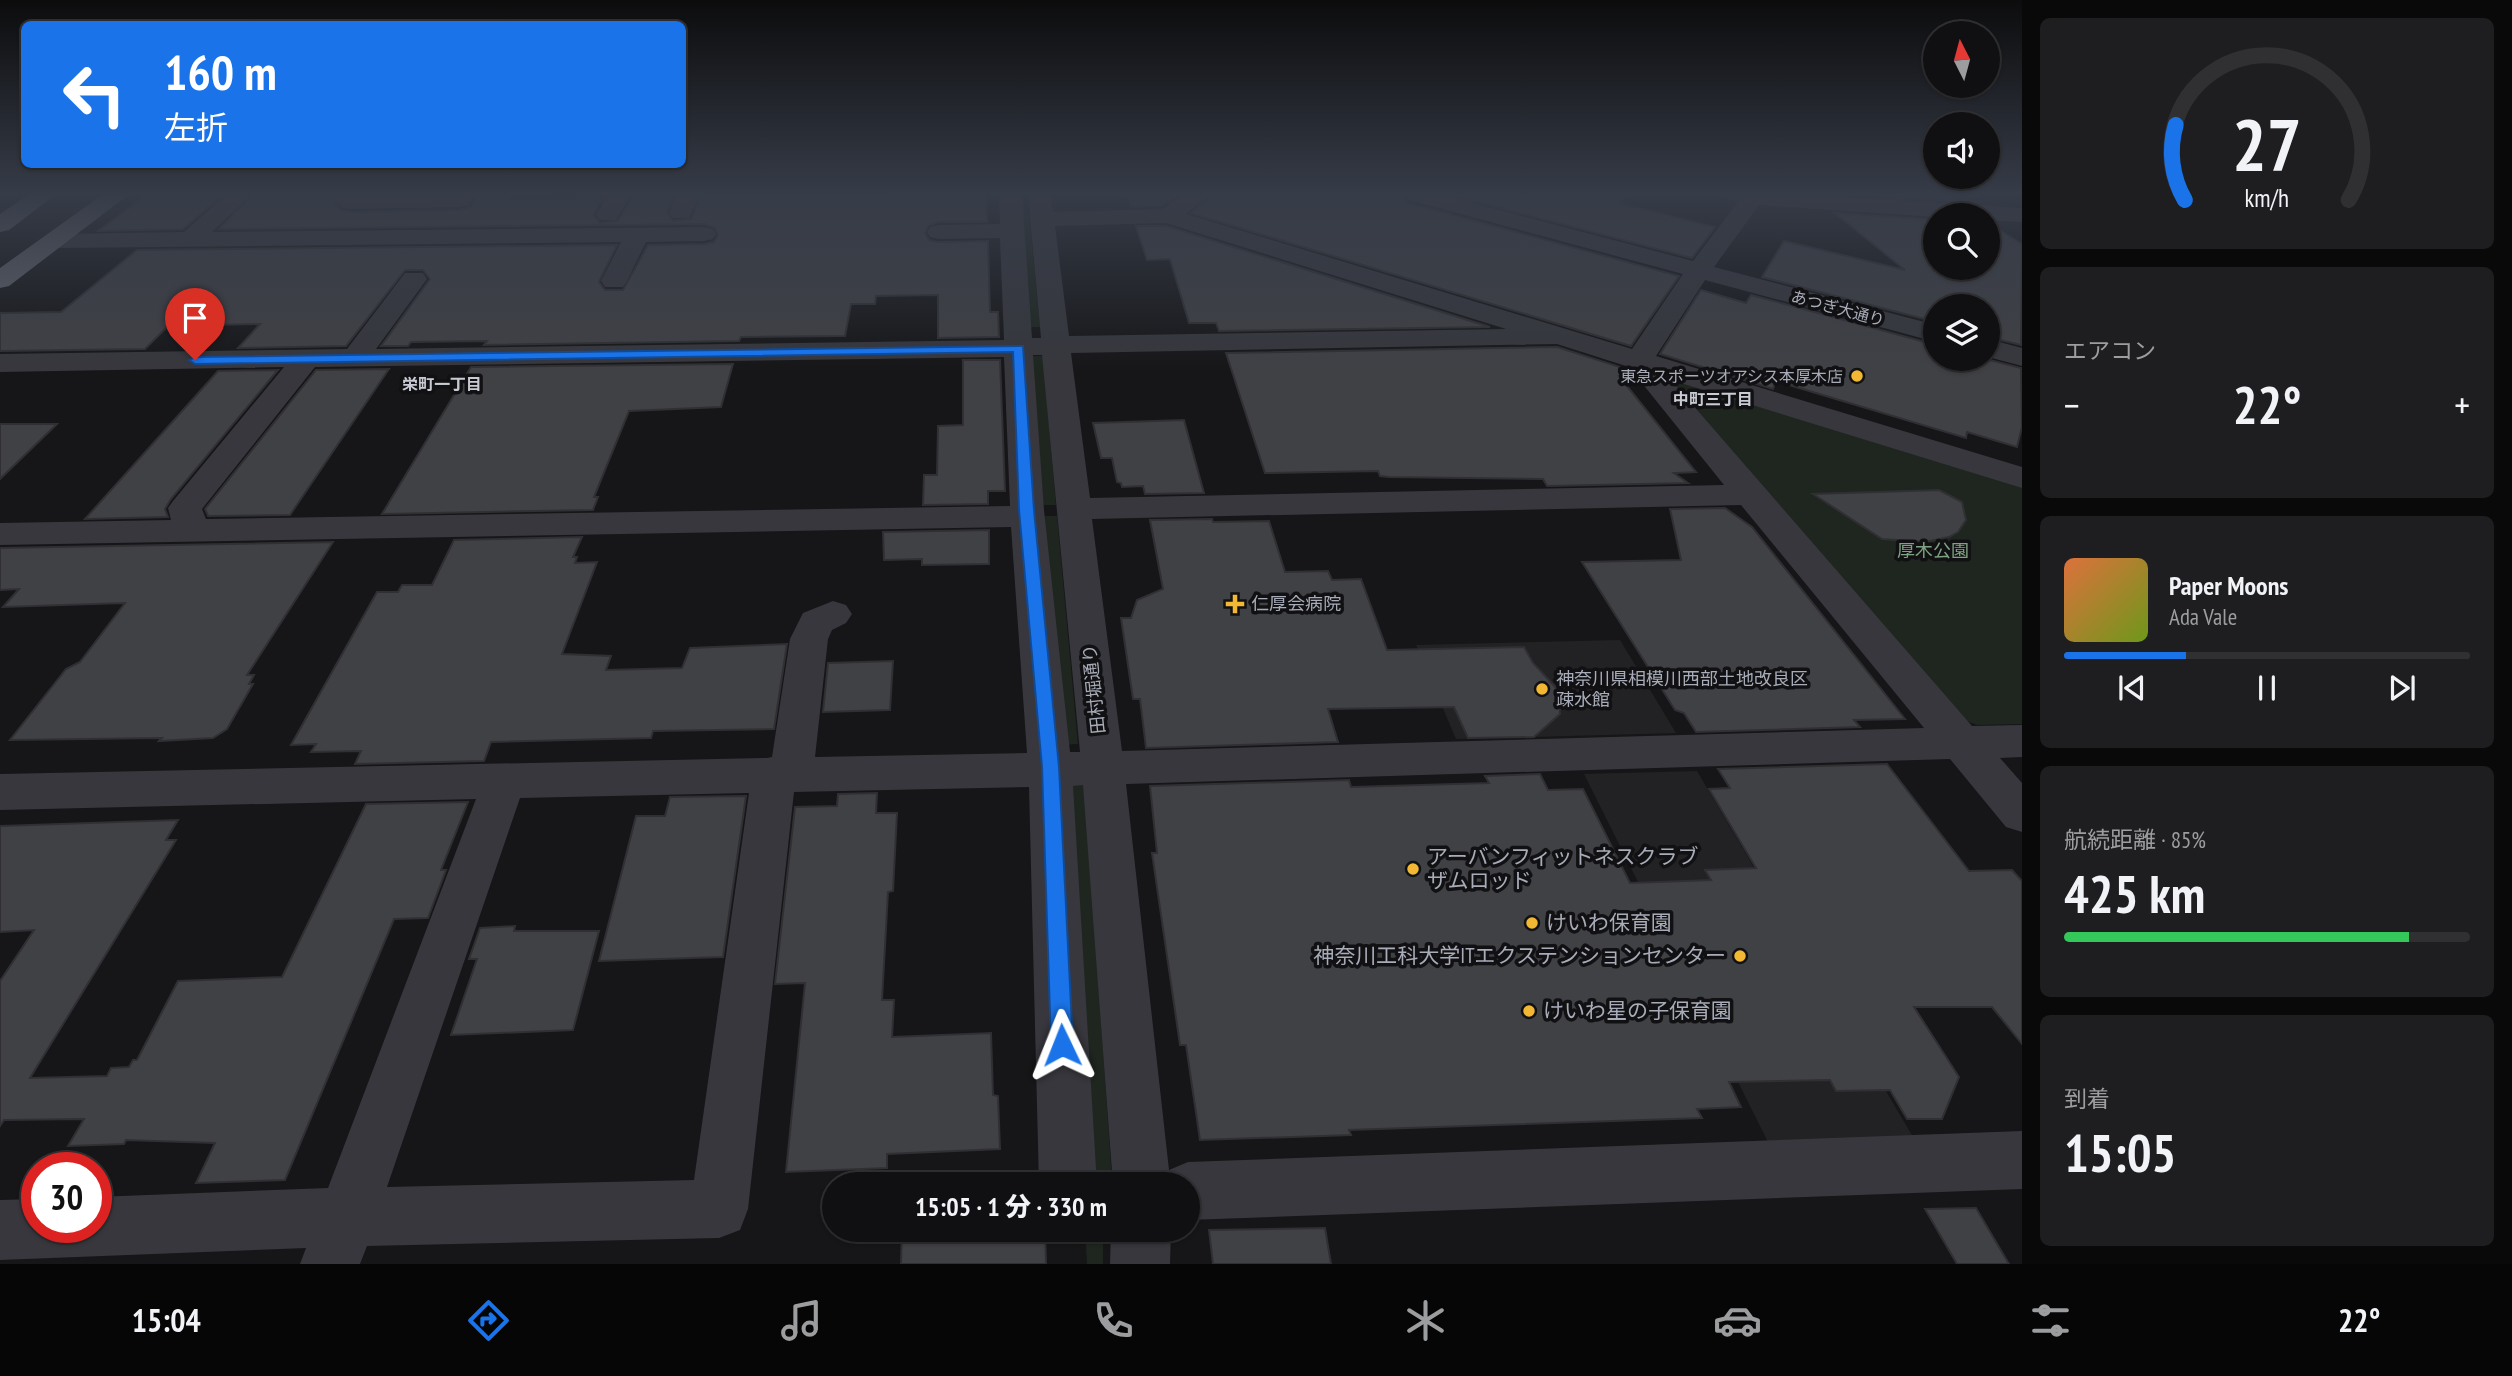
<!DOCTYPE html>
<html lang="ja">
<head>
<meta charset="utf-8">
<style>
	body { margin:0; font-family:"PT Sans Narrow","Noto Sans JP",sans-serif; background:#1e1e20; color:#f1f3f6; height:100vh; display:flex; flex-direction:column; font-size:26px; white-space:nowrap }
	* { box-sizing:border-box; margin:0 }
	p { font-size:23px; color:#9c9d9f }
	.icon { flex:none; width:38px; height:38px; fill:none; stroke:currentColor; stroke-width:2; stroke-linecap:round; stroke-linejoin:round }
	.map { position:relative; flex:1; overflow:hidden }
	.drawer { display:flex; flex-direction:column; gap:18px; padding:18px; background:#09090a; width:490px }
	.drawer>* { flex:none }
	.hud { position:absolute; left:21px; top:21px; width:665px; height:147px; border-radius:10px; box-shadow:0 2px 5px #0004,0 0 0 2px #303032; background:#1a73e8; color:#fff; overflow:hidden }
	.needle { width:46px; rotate:354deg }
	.fabs { position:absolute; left:1923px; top:21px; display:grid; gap:14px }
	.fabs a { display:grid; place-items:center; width:77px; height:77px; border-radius:50%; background:#101012; box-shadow:0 2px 5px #0004,0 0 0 2px #303032; font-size:35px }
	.speed { position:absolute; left:21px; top:1152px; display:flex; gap:14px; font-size:35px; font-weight:700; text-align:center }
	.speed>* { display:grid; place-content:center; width:91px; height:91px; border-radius:50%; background:#101012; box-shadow:0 2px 5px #0004,0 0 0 2px #303032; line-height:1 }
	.speed .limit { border:10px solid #d22; background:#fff; color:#111 }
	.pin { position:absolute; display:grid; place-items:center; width:60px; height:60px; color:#fff; margin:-72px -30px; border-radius:50% 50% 50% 0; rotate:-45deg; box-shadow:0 0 7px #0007 }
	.pin .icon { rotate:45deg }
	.me { position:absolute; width:77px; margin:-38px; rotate:358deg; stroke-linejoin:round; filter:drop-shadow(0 0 5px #0008) }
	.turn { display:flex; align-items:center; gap:24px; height:147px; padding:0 28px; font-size:32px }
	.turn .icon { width:91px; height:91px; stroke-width:2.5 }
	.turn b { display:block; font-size:49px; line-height:60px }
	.big { font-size:52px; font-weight:800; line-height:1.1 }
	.drawer .card { flex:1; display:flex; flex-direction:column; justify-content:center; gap:10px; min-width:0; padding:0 24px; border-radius:10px; background:#1e1e20 }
	.drawer .dial { align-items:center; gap:0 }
	.dial svg { height:182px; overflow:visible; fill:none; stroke:#303032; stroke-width:7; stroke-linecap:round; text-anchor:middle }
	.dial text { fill:#f1f3f6; stroke:none }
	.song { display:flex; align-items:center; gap:21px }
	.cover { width:84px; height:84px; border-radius:10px; background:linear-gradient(135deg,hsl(20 70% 55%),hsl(80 70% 35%)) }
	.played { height:7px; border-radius:4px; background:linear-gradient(90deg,#1a73e8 30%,#303032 30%) }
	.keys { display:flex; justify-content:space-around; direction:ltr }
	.heat { display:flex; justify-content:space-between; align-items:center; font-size:38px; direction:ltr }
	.charge { height:10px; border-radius:5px; background:linear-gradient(90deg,#34c759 85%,#303032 0) }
	.trip { position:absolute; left:822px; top:1172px; width:378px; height:70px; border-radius:35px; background:#101012; box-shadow:0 2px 5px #0004,0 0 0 2px #303032; font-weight:800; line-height:70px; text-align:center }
	.tab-bar { display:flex; height:112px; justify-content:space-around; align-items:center; background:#060607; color:#9c9d9f }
	.tab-bar .icon { width:49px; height:49px }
	.tab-bar .on { color:#1a73e8 }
	.tab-bar b { font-size:32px; color:#f1f3f6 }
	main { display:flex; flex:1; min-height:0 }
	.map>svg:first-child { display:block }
	.built { fill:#222225 }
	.green { fill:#1e261f }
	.building { fill:#404145; stroke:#303034; stroke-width:2 }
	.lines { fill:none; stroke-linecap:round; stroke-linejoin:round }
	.minor { fill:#37373d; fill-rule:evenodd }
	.highway { fill:#63656e; fill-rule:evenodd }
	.route { fill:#1a73e8; stroke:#114b97; stroke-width:2 }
	.poi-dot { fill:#f2b733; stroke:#111113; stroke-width:2.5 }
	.labels { text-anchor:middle; stroke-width:7; stroke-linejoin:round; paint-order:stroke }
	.far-street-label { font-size:16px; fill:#a8acb8; stroke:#111113 }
	.far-poi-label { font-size:16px; fill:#a8acb8; stroke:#111113; text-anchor:end }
	.far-neighbourhood-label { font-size:16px; font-weight:bold; fill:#c9cbd4; stroke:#111113 }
	.park-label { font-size:18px; fill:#7fa382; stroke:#111113 }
	.poi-label { font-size:18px; fill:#a8acb8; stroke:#111113; text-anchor:start }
	.street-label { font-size:18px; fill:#a8acb8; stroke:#111113 }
	.near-poi-label { font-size:21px; fill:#a8acb8; stroke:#111113; text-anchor:start }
</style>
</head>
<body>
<main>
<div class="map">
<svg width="2022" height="1264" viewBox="0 0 2022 1264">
	<rect width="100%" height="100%" fill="#161618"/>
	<path class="built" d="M1620,640L1676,733L1456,739L1416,645Z
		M1697,771L1913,1137L1768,1142L1584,774Z"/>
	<path class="green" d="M1015,195H1027L1040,327H1025Z
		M1030,356H1043L1056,505H1040Z
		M1683,381L2022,486V724L1977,725L1959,718L1674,384Z
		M1042,516H1057L1078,744L1059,745Z
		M1062,775H1084L1112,1180L1083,1181Z
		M1085,1230H1103V1264H1087Z"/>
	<path class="building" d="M143,195H222L183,229L98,231L141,199Z
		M253,195H340L335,204L340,210L349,212L460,210L470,207L479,195H512L508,199L603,198L593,215L600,223L618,221L634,195H674L667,212L673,221L691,219L702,196L986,195L987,222H938L928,226L925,233L929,240L938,242L988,241L990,312H998L999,337L938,338V295L876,296L875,304H851L845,336L741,337L739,341L484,345L487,341L411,342L408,346H381L430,279L423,270H405L346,346L238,348L260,324L168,326L145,349L0,351V313L61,312L137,250L617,245L599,282L605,290H623L648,245L705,244L714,242L718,235L715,228L704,224L219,229Z
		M1128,195H1179L1161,206L1131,207Z
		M1211,195H1402L1408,203L1679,276L1631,346L1191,213Z
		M1451,195H1627L1619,203L1715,227L1692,258Z
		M1848,195H1946L1957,201Z
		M1835,213L1936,220V268H1988V223L2022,244L2021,345L1988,337V306H1936V322L1762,277L1784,241L1905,270Z
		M1136,226H1166L1490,327L1219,331L1216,323H1189L1170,259L1147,260Z
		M1701,290L1746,303L1751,295L1936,345V359H1986L2021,368L2022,427L2017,447L1967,432L1966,438L1776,381L1773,389L1660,354Z
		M1557,347L1620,367L1627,375L1619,376L1696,472L1674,473L1688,483L1547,486L1543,479L1389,477L1380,476L1378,471L1265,473L1226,353Z
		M963,360H1000L1005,491H988V504L923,505L924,475H937L938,426L963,425Z
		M733,364L721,407L629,411L594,497H598L593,510L382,514L471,367Z
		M389,369L290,515L208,516L205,509L316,370Z
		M278,370L171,499L165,509L168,517L85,519L218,371Z
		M1184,420L1204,493L1145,494L1143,486L1122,487L1121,483L1117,482L1112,458H1101L1093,423Z
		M0,424H57L0,479Z
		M1939,490L1962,502L1966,520L1958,532L1949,537L1925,542L1882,539L1813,494Z
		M1725,508L1752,527L1905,719L1854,720L1860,727L1696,732L1684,713L1675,710L1582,562L1681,560L1670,509Z
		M1212,519L1213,522L1269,521L1285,572L1328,571L1332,580L1361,579L1387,650L1524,647L1533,663L1559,691L1560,714L1534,737L1468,738L1454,707L1328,709L1338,742L1146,748L1140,699H1133L1121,618H1131L1137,600L1163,589L1150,520Z
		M989,530V564L922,565V559L884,560L883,532Z
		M582,537L573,557H577L575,563L597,562L562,654L611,656L606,670L682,668L690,648L787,644L774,729L653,731L651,738L491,742L484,761L355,764L361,751L311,752L316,744L291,745L377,592H398L402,585H432L454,540Z
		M333,542L247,675H254L249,684H253L227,729L213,738L159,741L162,738L10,740L66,669L80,662L125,603L3,607L19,589L0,590V548Z
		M893,661L890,710L823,712L828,663Z
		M1887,764L1969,871L2012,870L2022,881V1044L1992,1007H1914L1959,1077L1942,1119H1907L1890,1090L1836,1091L1830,1080L1729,1082L1741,1107L1697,1109L1702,1118L1349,1130L1351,1135L1200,1140L1186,1045H1180L1152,853H1157L1150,786L1349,780L1351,787L1489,783L1485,776L1540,774L1548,790L1583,789L1630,883L1711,880L1705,870L1756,868L1709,789L1730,788L1718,769Z
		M877,793L876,813H897L893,891L888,892L882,1000H894L892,1037L991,1033L993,1095L998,1096L1000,1149L887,1154V1168L786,1172L805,983L775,984L795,807L837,806L838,794Z
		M746,796L723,957L599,961L636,816H665L670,797Z
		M468,802L441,870H446L428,918L394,919L285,1180L196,1183L215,1143L126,1140L124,1144L68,1146L84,1119L4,1120L0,1126V981L34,930L0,932V826L178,820L166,840H176L30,1078L107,1076L111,1068L129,1067L133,1060H137L178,981L282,977L366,804Z
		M515,926L514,931H599L573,1030L451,1035L477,959H469L480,928Z
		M1976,1208L2009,1264H1957L1925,1209Z
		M1325,1228L1331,1264H1213L1209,1230Z
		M1045,1230L1046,1264H901L902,1231Z"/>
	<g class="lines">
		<path class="minor" d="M226,195H251L212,232L704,227L713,229L716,234L713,239L704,241L646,242L627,281L623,287H605L601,281L621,242L57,248L48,246L45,241L48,236L57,234L184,232Z
			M343,195H476L468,205L460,207L349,209L341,207L337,202Z
			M608,195H631L616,220H600L596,215Z
			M677,195H700L689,218H673L669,213Z
			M999,195H1022L1032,338H1041L1028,195H1050L1053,212L1162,209L1183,195H1209L1186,214L1632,349L1683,274L1409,200L1405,195H1442L1693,261L1738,202L1729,200L1726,195H1811L2022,208V222L1988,220V215L1936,217L1759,205L1714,267L1936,325V342L1705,280L1656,356L2022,467V488L1671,380L1972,726L2022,725V757L2000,758L2022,783V832L2006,827L1950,759L1126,784L1169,1170L1188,1162L2022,1131V1189L1188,1220V1185H1113L1083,785L1073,786L1097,1185H1039L1029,787L794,792L748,1209L740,1230L719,1238L367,1246L360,1264H300L306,1248L0,1260V1200L37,1199V1227H96V1197L328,1188L476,799L0,810V774L767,758L772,757L790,639L803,613L833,601L846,605L852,614L846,623L832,630L828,639L815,757L1027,753L1011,527L0,545V523L171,520L168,508L173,501L284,367L0,372V354L347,349L405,273H423L427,279L376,349L1004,340L1000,238L939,239L930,237L927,232L930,227L939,225L1000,224ZM1166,223L1506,329L1069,336L1055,226ZM1557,344L1629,367L1724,485L1090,498L1071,353ZM1033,355H1042L1080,752H1070L1044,510ZM1004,357L1010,506L206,519L202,509L315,367ZM1741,505L1924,728L1122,751L1092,519ZM749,793L694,1180L387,1187L520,798Z
			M1988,339L2022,348V366L1988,357Z
			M1111,1230H1171L1170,1264H1110Z"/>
		<path class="highway" d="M28,195H55L9,230L0,232V214Z
			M102,195H128L9,286L0,288V268Z"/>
	</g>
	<linearGradient id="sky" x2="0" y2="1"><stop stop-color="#0c0c0d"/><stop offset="0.52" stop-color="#363c48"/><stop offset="1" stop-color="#363c48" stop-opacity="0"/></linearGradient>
	<rect width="2022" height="372" fill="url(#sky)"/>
	<path class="route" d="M1023,346L1034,510L1059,767L1073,1045L1070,1053L1062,1056L1054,1053L1051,1045L1042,767L1019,510L1013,352L195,364L189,360L195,357Z"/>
	<g class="poi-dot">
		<circle cx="1857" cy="376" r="7"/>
		<path d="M1231.5 593.5h7v7h7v7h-7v7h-7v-7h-7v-7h7z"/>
		<circle cx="1542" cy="689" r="7"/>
		<circle cx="1413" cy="869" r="7"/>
		<circle cx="1532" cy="923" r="7"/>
		<circle cx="1740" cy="956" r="7"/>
		<circle cx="1529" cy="1011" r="7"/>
	</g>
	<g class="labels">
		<g class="far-street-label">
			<text transform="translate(1838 308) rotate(15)" y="6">あつぎ大通り</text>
		</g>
		<g class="far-poi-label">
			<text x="1843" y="382">東急スポーツオアシス本厚木店</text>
		</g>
		<g class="far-neighbourhood-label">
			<text x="442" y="390">栄町一丁目</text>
			<text x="1713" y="405">中町三丁目</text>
		</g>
		<g class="park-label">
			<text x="1933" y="557">厚木公園</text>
		</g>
		<g class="poi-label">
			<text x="1251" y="610">仁厚会病院</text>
			<text x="1556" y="685">神奈川県相模川西部土地改良区<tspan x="1556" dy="21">疎水館</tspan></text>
		</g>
		<g class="street-label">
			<text transform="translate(1094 689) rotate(-96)" y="6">田村堀通り</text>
		</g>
		<g class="near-poi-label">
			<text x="1427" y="864">アーバンフィットネスクラブ<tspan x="1427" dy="24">ザムロッド</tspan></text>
			<text x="1546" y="930">けいわ保育園</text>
			<text x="1726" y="963" text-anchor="end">神奈川工科大学ITエクステンションセンター</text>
			<text x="1543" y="1018">けいわ星の子保育園</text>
		</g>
	</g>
</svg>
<div class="fabs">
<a><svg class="needle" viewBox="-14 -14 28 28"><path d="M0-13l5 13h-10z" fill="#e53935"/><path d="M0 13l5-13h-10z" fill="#9c9d9f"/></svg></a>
<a><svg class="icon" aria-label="sound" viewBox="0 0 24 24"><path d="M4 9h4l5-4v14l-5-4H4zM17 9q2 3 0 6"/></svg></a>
<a><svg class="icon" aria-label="search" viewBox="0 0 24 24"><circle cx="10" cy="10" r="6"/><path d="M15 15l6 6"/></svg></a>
<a><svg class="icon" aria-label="layers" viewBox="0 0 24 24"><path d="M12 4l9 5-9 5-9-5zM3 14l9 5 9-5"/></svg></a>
</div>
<div class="speed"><div class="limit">30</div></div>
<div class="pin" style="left:195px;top:360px;background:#d93025"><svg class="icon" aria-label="arrive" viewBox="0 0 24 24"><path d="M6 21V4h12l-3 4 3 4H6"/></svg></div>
<svg class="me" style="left:1062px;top:1045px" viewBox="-20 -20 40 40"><path d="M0-17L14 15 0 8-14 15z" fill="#1a73e8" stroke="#fff" stroke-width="4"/></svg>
<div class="trip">15:05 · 1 分 · 330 m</div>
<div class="hud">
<div class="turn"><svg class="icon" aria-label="left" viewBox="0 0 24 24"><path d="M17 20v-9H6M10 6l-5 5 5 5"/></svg><div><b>160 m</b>左折</div></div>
</div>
</div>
<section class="drawer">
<div class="card dial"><svg viewBox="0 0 100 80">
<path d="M14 69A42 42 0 1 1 86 69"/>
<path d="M14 69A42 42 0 0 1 10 36" stroke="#1a73e8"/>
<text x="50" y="56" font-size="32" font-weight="700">27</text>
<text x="50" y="72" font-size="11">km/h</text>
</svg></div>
<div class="card"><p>エアコン</p>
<div class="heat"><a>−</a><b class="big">22°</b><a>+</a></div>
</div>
<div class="card">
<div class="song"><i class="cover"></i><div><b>Paper Moons</b><p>Ada Vale</p></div></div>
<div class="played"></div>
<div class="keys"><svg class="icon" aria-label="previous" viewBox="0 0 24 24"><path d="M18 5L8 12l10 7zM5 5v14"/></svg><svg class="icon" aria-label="pause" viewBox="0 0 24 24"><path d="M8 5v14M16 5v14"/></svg><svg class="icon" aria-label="next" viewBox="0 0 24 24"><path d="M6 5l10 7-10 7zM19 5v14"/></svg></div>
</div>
<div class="card"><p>航続距離 · 85%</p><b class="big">425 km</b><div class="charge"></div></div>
<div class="card"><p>到着</p><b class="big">15:05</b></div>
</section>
</main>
<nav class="tab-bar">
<b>15:04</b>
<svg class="icon on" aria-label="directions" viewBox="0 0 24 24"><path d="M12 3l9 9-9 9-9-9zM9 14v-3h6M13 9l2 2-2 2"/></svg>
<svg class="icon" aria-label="music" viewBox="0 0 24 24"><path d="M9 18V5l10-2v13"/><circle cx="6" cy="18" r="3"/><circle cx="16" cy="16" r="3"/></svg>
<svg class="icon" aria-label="phone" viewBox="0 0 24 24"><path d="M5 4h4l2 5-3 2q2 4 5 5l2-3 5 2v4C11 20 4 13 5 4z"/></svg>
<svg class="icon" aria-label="climate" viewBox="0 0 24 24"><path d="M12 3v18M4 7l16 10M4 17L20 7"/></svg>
<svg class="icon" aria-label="car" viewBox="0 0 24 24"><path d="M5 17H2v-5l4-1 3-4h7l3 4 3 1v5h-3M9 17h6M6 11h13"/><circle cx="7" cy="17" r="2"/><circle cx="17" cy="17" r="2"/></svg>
<svg class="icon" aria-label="filters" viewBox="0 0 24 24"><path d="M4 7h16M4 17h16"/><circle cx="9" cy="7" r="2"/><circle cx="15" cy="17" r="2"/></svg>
<b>22°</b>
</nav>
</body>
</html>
